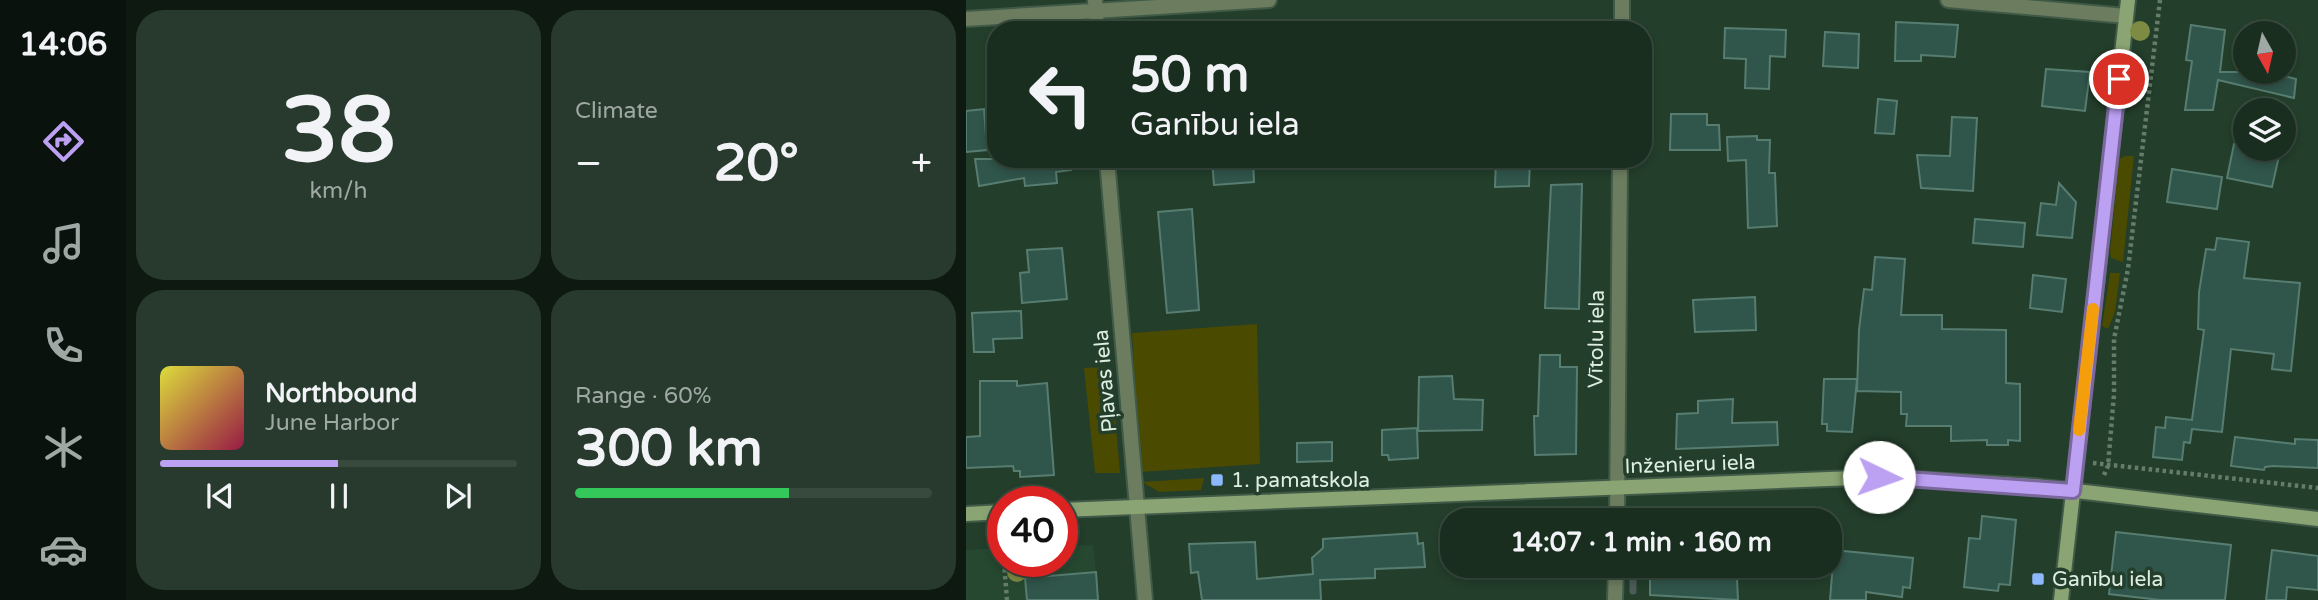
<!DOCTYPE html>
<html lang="en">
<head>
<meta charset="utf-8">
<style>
	body { margin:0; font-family:"Varela Round",sans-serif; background:#273a2d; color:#f1f3f6; height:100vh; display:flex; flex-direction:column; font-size:26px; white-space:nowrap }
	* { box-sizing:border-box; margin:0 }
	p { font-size:23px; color:#9fa8a5 }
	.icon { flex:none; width:38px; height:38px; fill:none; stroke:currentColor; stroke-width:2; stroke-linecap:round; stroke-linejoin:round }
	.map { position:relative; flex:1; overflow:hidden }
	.panel { display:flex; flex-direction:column; gap:10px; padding:10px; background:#0e1912; width:840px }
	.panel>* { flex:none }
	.top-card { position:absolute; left:21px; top:21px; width:665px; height:147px; border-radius:28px; box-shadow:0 4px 10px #0003,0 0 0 2px #384a3e; background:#1a2e20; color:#f1f3f6; overflow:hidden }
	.needle { width:46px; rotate:172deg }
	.tools { position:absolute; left:1267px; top:21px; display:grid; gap:14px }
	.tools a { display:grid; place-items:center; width:63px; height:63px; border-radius:50%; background:#1a2e20; box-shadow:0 4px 10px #0003,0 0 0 2px #384a3e; font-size:35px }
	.speed { position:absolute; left:21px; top:486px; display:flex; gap:14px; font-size:35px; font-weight:700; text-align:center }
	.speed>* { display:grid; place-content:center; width:91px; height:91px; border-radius:50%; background:#1a2e20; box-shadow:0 4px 10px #0003,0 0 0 2px #384a3e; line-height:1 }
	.speed .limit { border:10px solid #d22; background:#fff; color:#111 }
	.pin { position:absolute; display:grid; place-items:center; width:60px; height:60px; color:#fff; margin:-30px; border:4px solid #fff; border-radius:50%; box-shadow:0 2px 7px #0007 }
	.me { position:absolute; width:77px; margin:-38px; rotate:93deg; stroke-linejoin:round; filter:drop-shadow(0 0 5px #0008) }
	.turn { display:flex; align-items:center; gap:24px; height:147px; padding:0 28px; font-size:32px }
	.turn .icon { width:91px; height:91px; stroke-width:2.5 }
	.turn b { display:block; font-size:49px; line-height:60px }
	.big { font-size:52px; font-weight:700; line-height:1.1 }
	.panel .card { flex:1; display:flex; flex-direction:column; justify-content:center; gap:10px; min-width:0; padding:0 24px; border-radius:28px; background:#273a2d }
	.panel .dial { align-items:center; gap:0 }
	.dial b { font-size:91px; line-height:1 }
	.song { display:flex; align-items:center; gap:21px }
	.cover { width:84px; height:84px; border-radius:10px; background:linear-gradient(135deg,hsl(60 70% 55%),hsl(340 70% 35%)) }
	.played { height:7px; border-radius:4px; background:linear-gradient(90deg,#bca0f2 50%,#384a3e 50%) }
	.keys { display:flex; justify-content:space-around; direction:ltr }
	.heat { display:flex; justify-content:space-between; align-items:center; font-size:38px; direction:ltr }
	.charge { height:10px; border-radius:5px; background:linear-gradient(90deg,#34c759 60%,#384a3e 0) }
	.panel .tiles { flex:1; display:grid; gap:10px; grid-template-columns:repeat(2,1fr) }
	.trip { position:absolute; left:474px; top:508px; width:402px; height:70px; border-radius:28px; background:#1a2e20; box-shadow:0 4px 10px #0003,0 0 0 2px #384a3e; font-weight:700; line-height:70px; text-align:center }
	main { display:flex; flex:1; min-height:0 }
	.menu { display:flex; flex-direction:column; width:126px; justify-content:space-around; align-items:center; background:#0a120d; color:#9fa8a5 }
	.menu .icon { width:49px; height:49px }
	.menu .on { color:#bca0f2 }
	.menu b { font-size:32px; color:#f1f3f6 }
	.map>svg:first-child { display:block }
	.built { fill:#264830 }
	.green { fill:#4a4a00 }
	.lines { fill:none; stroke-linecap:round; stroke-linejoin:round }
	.stream { stroke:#4c5c58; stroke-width:7 }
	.building { fill:#30554a; stroke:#577d71; stroke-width:2 }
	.street-casing { stroke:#415a48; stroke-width:18 }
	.secondary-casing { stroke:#415a48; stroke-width:18 }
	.path { stroke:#657c6b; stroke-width:4.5; stroke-dasharray:3.5 3.5; stroke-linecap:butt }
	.street { stroke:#6c7d5f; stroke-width:14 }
	.secondary { stroke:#8aa473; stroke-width:14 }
	.tree { fill:#7e8b42 }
	.route-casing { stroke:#7a689d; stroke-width:18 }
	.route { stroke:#bca0f2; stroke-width:12 }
	.slow { stroke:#f59e0b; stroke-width:12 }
	.poi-dot { fill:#8db9fc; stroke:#233e2b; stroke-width:2.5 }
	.labels { text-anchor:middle; stroke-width:7; stroke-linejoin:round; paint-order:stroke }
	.street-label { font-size:21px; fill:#deede1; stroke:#233e2b }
	.poi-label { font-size:21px; fill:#deede1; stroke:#233e2b; text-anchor:start }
</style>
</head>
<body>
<main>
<nav class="menu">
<b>14:06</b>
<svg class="icon on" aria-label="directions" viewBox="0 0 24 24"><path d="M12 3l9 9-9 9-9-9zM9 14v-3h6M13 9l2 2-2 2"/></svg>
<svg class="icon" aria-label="music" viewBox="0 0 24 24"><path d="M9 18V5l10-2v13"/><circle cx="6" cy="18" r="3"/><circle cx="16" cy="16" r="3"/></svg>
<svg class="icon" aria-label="phone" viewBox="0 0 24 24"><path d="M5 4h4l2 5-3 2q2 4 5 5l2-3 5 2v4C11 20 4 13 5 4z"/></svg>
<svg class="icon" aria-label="climate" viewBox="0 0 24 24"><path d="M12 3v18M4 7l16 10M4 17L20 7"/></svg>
<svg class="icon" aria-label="car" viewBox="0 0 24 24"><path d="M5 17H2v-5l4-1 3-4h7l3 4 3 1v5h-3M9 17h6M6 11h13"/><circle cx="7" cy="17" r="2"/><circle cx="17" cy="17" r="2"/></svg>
</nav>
<section class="panel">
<div class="tiles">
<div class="card dial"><b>38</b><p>km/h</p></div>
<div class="card"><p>Climate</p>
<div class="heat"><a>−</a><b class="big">20°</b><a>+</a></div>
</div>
<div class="card">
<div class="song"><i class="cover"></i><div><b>Northbound</b><p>June Harbor</p></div></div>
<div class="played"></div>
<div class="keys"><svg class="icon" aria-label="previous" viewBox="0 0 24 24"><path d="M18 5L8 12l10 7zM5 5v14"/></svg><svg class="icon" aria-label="pause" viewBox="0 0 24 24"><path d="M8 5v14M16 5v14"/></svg><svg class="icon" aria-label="next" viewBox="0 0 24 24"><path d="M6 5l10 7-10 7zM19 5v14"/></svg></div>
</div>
<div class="card"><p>Range · 60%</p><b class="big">300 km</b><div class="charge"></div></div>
</div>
</section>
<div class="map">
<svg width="1352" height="600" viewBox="0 0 1352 600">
	<rect width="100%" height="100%" fill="#233e2b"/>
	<path class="built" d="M127,545L133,600H0V550L37,548V562H96V546Z"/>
	<path class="green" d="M1159,156H1168L1157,262L1145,258L1144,251L1153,159Z
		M1144,273H1154L1149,312L1142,329L1136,326Z
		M291,324L294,464L174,472L166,333Z
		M145,367L154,473H129L118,368Z
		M238,478L235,490L193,492L176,482Z"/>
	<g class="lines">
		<path class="stream" d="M667,591V565"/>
	</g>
	<path class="building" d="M930,22L992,25L989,57L955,55V61H929Z
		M1225,25L1259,30L1254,72H1301L1330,79L1328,98L1252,80L1247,110H1219L1226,61L1220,60Z
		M759,28L820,30L819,57L804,56L803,89L779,88L780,59L758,58Z
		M859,32L893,34L892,68L857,66Z
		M1080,69L1124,72L1119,111L1076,106Z
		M912,99L931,101L928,134L909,133Z
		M18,109L21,150L0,152V111Z
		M705,114H741V125H753L754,150H704Z
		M986,117L1011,118L1007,191L955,188L951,155L984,156Z
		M791,136V140H804L803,173H809L811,226L782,228L780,160L762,161L761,137Z
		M1268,144L1279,145V149L1314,152L1306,187L1261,178Z
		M9,159H104L105,170L90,172L91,183L59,186L58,178L13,186Z
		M246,159H287L288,182L248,185Z
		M530,159H564L563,186L529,187Z
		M1206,169L1256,177L1251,209L1201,202Z
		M1093,183L1110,202L1106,238L1071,235L1075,203L1090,205Z
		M616,184L613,309L579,308L585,185Z
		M226,209L233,310L201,313L192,212Z
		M1009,219L1059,223L1057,247L1007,243Z
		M1251,238L1283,242L1278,278L1334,283L1325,371L1306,369L1308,354L1265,349L1256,432L1226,429L1224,443L1218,442L1216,460L1187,457L1190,427L1199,428L1200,417L1226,420L1238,330L1232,329L1233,292L1240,249L1249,250Z
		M96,248L101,299L56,303L54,273L63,272L61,250Z
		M909,257L939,259L935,315H976V329L1040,330V383L1054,384V441L1042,440V445H1021V440L985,441V426H940L941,414H935V392L891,391L893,330L898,289L906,290Z
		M1067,275L1100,279L1096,312L1064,308Z
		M789,297L790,330L729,332L727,300Z
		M55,311L56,338L27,339L28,352H8L6,313Z
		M574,355H594V367H611L610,454L569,455L568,416H572Z
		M486,376L488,399L517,400L516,430L452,431L453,377Z
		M858,379H891L886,432L861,431V424H856Z
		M14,381H51V386L81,383L88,475L54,477V471H48L47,466L0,468V437L14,436Z
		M767,399L766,423L811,422L812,445L710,449L711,414L732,413V401Z
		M451,428L452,458L423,460L422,455H416V430Z
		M1269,437L1329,444V439L1352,440V468L1307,466L1299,467L1298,470L1265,466Z
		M366,442V461L331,462V443Z
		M1016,516L1050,520L1044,585L1033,584L1032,591L998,587L1003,538L1014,539Z
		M1150,532L1265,545L1259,600H1194L1143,594Z
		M451,533L452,544L457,543L459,567L409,569V578L354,580L355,600H236L232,572L225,573L223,544L289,542L291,579L347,574L346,558L357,548V539Z
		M868,550L947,558L944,588L937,587L936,597L900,592V600H864Z
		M1306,550L1352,556V590L1321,587L1320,600H1300Z
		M684,565H752V579H771L772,600L684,595Z
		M130,572L132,600H61L59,578Z"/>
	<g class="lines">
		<defs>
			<path id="street" d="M129,0L131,30
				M982,0L1160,16
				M0,19L303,0
				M656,30V0
				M141,159L179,600
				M651,520L654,159
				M649,600L650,565"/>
			<path id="secondary" d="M96,510L913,477L1067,486L1352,519
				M0,514L37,512
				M1095,600L1162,0"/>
		</defs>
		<use href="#street" class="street-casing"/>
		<use href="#secondary" class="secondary-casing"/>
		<path class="path" d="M1127,463L1352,488
			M1138,475L1142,466L1148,394V339L1162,269L1194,0
			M36,541L37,551
			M38,562L41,600"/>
		<use href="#street" class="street"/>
		<use href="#secondary" class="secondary"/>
	</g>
	<g class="tree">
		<circle cx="1174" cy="31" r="10"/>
		<circle cx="1168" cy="83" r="10"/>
		<circle cx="51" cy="572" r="10"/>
	</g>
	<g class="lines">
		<defs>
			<path id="route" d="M913,477L1107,491L1153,79"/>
		</defs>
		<use href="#route" class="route-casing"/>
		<use href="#route" class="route"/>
		<path class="slow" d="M1113,430L1127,309"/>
	</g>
	<g class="poi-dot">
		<rect x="244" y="473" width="14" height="14" rx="3.5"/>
		<rect x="1065" y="572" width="14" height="14" rx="3.5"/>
	</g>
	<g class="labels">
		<g class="street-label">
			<text transform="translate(630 339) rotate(-89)" y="7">Vītolu iela</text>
			<text transform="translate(139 381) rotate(-95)" y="7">Pļavas iela</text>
			<text transform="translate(724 464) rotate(-2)" y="7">Inženieru iela</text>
		</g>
		<g class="poi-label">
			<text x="265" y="487">1. pamatskola</text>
			<text x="1086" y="586">Ganību iela</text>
		</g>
	</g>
</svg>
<div class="tools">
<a><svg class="needle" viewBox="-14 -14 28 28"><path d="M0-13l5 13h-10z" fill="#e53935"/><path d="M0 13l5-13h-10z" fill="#9fa8a5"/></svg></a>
<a><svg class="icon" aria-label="layers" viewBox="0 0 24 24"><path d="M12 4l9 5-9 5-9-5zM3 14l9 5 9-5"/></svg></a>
</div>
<div class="speed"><div class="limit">40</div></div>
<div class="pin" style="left:1153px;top:79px;background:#d93025"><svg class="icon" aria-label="arrive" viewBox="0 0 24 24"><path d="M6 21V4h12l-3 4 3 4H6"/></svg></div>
<svg class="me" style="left:913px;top:477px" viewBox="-20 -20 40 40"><circle r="19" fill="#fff"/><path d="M0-13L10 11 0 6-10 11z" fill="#bca0f2"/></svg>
<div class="trip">14:07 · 1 min · 160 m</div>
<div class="top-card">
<div class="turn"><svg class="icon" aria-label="left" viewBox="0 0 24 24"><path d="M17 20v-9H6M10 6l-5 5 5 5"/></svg><div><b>50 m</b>Ganību iela</div></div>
</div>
</div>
</main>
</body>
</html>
